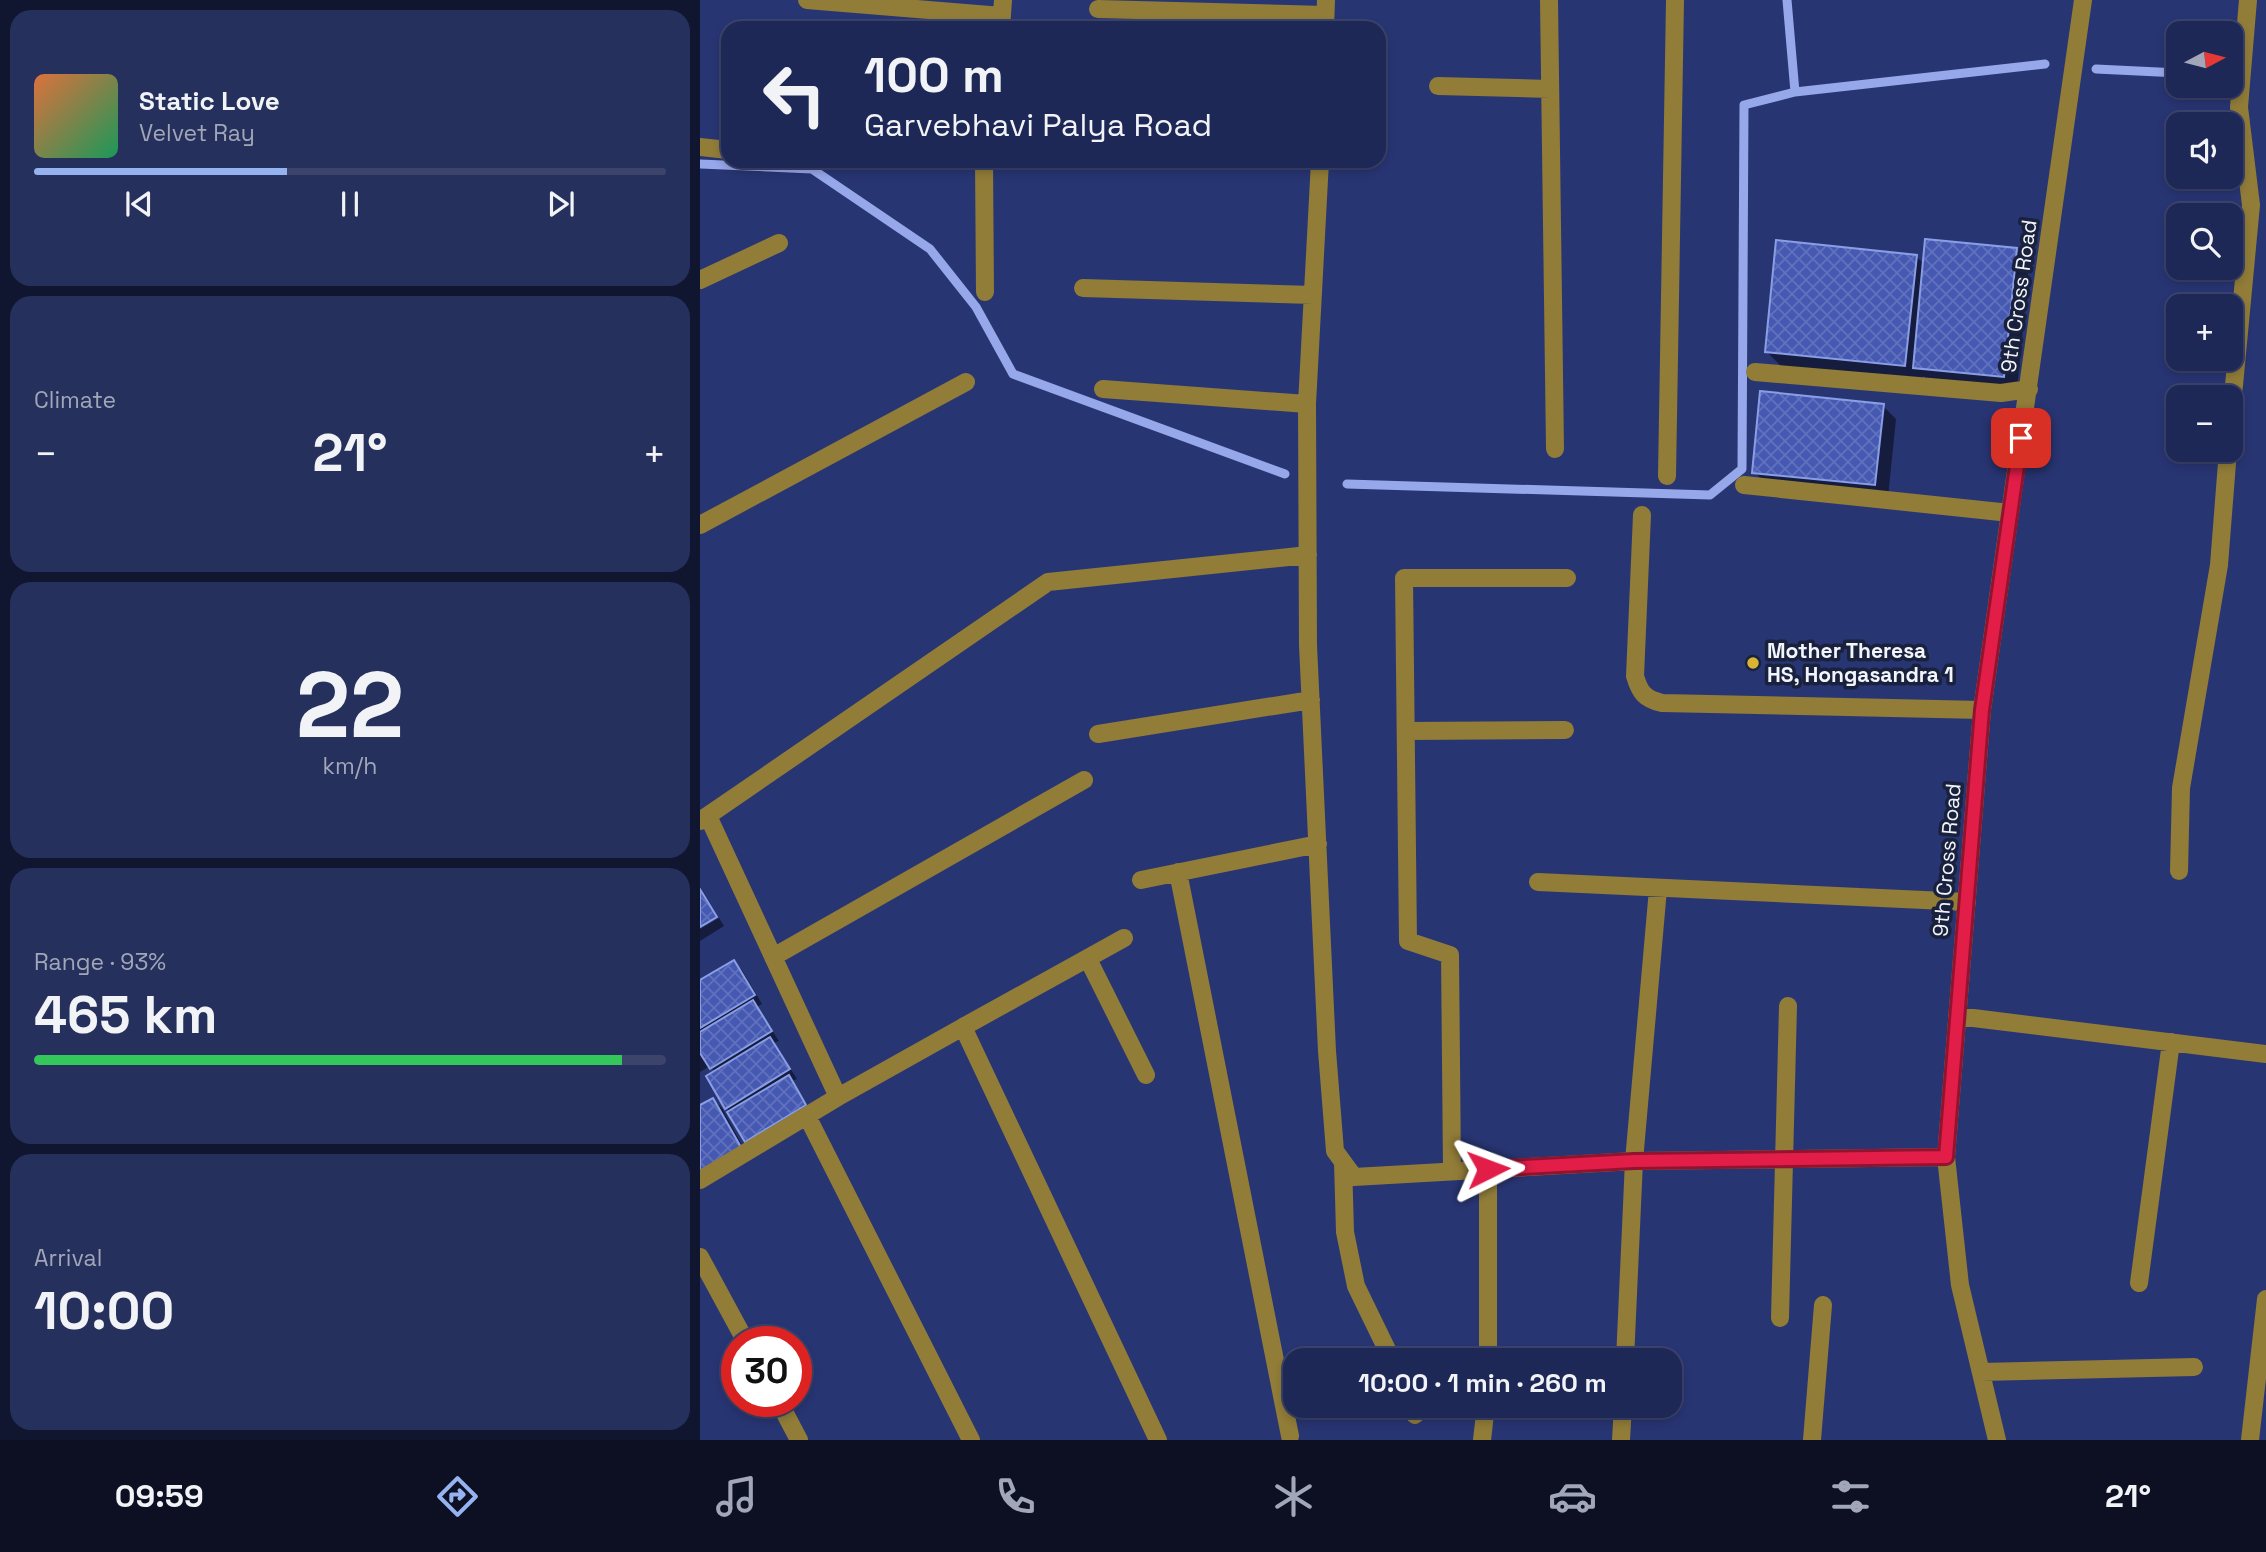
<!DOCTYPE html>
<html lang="en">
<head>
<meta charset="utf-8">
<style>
	body { margin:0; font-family:"Space Grotesk",sans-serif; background:#26305c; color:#f1f3f6; height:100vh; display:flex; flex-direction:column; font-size:26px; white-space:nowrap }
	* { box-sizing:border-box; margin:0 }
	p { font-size:23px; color:#a1a6b9 }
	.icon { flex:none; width:38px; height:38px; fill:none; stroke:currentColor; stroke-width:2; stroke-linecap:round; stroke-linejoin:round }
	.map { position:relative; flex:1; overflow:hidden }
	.sheet { display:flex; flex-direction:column; gap:10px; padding:10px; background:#10162f; width:700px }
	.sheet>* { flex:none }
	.banner { position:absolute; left:21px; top:21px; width:665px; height:147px; border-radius:21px; box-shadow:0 4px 10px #0003,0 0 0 2px #3c446c; background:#1e2856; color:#f1f3f6; overflow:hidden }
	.needle { width:46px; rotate:83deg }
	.controls { position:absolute; left:1466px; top:21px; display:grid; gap:14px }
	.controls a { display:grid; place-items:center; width:77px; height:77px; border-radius:14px; background:#1e2856; box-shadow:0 4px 10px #0003,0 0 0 2px #3c446c; font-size:35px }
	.speed { position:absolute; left:21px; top:1326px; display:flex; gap:14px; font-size:35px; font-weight:700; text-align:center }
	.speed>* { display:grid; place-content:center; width:91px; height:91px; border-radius:50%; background:#1e2856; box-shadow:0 4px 10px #0003,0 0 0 2px #3c446c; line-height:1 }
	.speed .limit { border:10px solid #d22; background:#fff; color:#111 }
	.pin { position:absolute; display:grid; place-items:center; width:60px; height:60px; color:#fff; margin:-30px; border-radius:14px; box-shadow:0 4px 10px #0006 }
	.me { position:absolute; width:77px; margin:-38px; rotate:87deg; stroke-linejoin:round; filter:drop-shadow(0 0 5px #0008) }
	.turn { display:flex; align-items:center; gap:24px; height:147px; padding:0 28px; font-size:32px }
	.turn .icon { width:91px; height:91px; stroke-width:2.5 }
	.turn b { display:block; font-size:49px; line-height:60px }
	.big { font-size:52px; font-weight:700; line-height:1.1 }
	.sheet .tile { flex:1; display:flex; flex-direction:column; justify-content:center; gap:10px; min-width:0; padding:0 24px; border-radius:21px; background:#26305c }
	.sheet .dial { align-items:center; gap:0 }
	.dial b { font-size:91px; line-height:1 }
	.song { display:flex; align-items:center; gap:21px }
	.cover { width:84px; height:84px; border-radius:10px; background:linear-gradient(135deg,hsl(20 70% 55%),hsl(150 70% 35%)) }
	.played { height:7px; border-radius:4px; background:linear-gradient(90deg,#95b2f1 40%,#3c446c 40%) }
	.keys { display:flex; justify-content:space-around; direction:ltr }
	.heat { display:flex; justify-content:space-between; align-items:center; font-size:38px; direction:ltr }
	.charge { height:10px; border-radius:5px; background:linear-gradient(90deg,#34c759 93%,#3c446c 0) }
	.trip { position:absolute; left:583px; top:1348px; width:399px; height:70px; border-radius:21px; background:#1e2856; box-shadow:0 4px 10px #0003,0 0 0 2px #3c446c; font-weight:700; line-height:70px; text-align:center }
	.tabs { display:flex; height:112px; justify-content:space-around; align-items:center; background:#0c1022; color:#a1a6b9 }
	.tabs .icon { width:49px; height:49px }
	.tabs .current { color:#95b2f1 }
	.tabs b { font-size:32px; color:#f1f3f6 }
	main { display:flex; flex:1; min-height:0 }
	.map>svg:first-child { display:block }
	.shadow { fill:#0007 }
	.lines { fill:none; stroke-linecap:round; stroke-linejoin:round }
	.stream { stroke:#96a7ea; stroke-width:9 }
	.building { fill:url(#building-cross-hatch); stroke:#8a9ee6; stroke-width:2 }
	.minor { stroke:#917c38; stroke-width:18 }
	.route-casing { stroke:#92132f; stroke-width:18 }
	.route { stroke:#e11d48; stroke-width:12 }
	.poi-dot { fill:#d9b334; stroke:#19213c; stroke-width:2.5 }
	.labels { text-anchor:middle; stroke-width:7; stroke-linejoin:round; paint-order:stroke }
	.street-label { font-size:21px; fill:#f2f5fc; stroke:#19213c }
	.poi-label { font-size:21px; font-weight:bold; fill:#f2f5fc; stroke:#19213c; text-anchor:start }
</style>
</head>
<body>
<main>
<section class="sheet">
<div class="tile">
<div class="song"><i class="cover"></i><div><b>Static Love</b><p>Velvet Ray</p></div></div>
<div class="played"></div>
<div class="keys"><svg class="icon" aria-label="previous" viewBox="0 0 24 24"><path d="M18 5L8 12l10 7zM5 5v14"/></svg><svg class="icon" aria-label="pause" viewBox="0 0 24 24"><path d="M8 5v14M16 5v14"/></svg><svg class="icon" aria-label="next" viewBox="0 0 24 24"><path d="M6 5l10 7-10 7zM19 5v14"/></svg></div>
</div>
<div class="tile"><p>Climate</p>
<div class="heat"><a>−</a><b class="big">21°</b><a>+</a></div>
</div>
<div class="tile dial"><b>22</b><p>km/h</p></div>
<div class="tile"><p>Range · 93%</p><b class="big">465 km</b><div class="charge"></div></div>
<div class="tile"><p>Arrival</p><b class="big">10:00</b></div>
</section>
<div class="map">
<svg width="1566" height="1440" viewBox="0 0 1566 1440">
	<defs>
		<pattern id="building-cross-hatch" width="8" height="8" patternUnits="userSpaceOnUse" patternTransform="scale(1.75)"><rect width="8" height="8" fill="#4659b2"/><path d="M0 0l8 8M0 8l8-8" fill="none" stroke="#6171bd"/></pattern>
	</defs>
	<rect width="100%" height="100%" fill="#283573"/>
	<path class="shadow" d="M1316,250L1329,263L1317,390L1228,380L1223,376V383L1084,369L1067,352L1216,256L1225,265Z
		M1183,406L1196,419L1188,497L1068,485L1054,472Z
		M0,886L17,915L0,925Z
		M19,918L24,926L0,941V929Z
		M34,962L42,970L62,1004L57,1007L79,1041L74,1043L97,1079L92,1081L113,1114L55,1150L46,1141L27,1108L16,1073L10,1066L0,1072V982Z
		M13,1100L22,1108L49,1158L0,1107Z"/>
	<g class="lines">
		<path class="stream" d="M1087,0L1095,92
			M1396,69L1479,73
			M0,164L112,169L230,249L276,307L313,374L585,474
			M647,484L1010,495L1042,469L1044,105L1095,92L1345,64"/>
	</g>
	<path class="building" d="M1225,239L1317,248L1304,377L1213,368Z
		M1076,240L1217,255L1205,366L1065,352Z
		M1060,391L1184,404L1175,485L1052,473Z
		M0,889L17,917L0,927Z
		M34,960L55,995L0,1028V980Z
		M53,1000L72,1031L10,1069L0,1053V1032Z
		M70,1037L90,1069L25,1109L6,1076Z
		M89,1075L106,1105L45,1142L27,1112Z
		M13,1098L42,1149L0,1173V1105Z"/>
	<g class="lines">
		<path class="minor" d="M107,0L302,16
			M849,0L855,449
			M398,9L625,15
			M301,28L303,0
			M625,28L626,0
			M738,86L850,89
			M0,147L28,150
			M284,161L285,292
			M620,161L607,404L608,645L627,1051L635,1151L654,1177L934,1161L1246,1157
			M0,280L79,243
			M383,288L613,295
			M1055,372L1301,393L1329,389
			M403,389L607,404
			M1531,417L1551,205L1539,107L1548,0
			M967,476L975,0
			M1044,485L1310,513
			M942,515L935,676C940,693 945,699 962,703L1282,710
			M0,525L266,382
			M706,731L865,730
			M398,734L611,700
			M0,821L348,582L608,555
			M1479,871L1481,788L1519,565L1528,450
			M478,872L590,1436
			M441,880L618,844
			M838,882L1267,902
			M73,957L384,780
			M388,959L446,1075
			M1257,1016L1566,1054
			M263,1027L424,938
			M138,1097L263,1027L458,1440
			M107,1116L271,1440
			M643,1162L645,1232L656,1286L692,1360
			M752,1171L750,955L708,941L704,578H867
			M0,1180L138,1097L8,816
			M0,1257L46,1342
			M1439,1283L1471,1042
			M1080,1318L1088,1006
			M788,1360V1169
			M925,1360L934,1161L958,889
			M1281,1372L1494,1367
			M79,1402L99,1440
			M711,1405L715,1415
			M782,1440L786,1405
			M921,1440L923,1405
			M1112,1440L1123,1305
			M1297,1440L1260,1285L1246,1157L1282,710L1383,0
			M1550,1440L1566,1299"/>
	</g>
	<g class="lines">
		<defs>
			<path id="route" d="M788,1169L934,1161L1246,1157L1282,710L1321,438"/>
		</defs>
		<use href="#route" class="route-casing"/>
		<use href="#route" class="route"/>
	</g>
	<circle class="poi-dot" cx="1053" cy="663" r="7"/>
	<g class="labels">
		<g class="street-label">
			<text transform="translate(1319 296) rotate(-82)" y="7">9th Cross Road</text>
			<text transform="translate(1247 860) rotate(-85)" y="7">9th Cross Road</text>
		</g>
		<g class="poi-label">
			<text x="1067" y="658">Mother Theresa<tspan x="1067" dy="24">HS, Hongasandra 1</tspan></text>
		</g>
	</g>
</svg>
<div class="controls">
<a><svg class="needle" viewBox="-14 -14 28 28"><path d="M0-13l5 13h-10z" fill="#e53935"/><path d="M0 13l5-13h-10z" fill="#a1a6b9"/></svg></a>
<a><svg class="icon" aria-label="sound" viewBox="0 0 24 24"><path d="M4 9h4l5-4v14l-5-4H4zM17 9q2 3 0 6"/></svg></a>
<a><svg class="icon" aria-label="search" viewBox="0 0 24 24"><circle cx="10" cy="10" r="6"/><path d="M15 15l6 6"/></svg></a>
<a>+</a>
<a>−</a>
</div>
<div class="speed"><div class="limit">30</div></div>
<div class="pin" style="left:1321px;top:438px;background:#d93025"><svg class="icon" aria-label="arrive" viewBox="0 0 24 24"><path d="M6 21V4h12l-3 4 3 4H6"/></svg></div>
<svg class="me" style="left:788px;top:1169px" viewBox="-20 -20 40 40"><path d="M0-17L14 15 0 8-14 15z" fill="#e11d48" stroke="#fff" stroke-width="4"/></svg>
<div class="trip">10:00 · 1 min · 260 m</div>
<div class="banner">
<div class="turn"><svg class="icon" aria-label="left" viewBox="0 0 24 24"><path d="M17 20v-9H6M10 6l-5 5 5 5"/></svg><div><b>100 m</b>Garvebhavi Palya Road</div></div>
</div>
</div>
</main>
<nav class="tabs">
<b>09:59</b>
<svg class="icon current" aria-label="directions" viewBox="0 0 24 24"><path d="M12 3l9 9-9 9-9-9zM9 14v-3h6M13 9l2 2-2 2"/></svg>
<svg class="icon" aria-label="music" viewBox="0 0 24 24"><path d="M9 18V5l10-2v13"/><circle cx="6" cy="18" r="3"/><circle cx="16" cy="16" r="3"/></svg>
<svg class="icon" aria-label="phone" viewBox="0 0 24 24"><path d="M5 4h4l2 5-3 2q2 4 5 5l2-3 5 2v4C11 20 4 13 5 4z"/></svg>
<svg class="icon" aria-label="climate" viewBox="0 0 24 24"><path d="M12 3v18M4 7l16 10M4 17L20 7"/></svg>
<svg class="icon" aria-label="car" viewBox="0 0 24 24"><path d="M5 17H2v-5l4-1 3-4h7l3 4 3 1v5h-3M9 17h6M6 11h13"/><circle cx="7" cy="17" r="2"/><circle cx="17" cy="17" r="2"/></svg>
<svg class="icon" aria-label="filters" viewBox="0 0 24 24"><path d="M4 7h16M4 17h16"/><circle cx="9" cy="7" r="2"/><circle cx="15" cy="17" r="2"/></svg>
<b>21°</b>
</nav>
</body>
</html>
